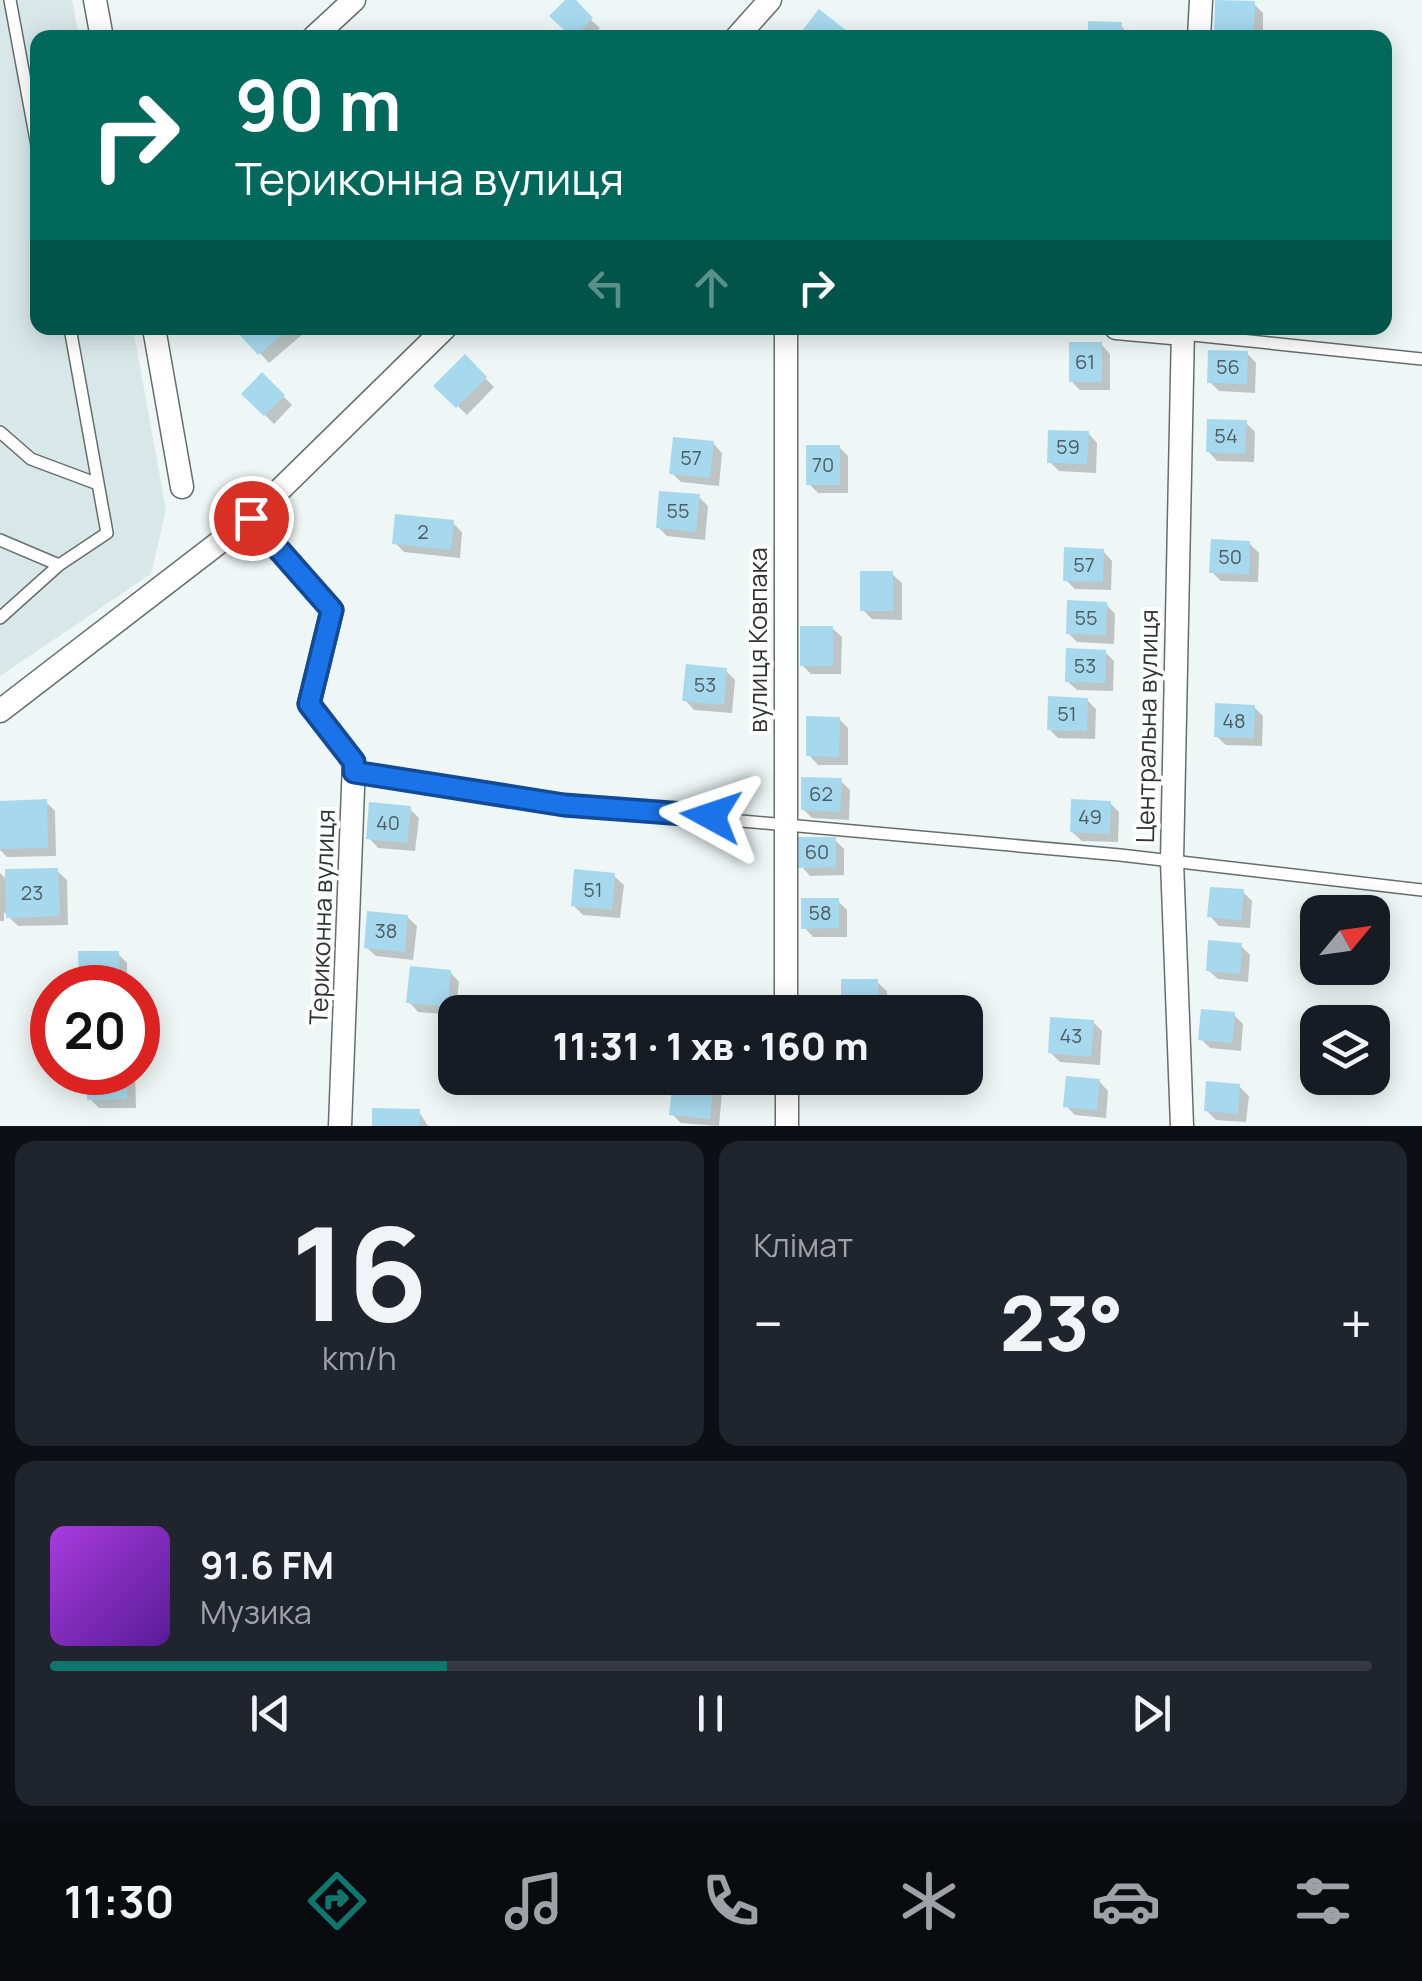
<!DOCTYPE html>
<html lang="uk">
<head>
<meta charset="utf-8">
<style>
	body { margin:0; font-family:Manrope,sans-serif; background:#20242c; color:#f1f3f6; height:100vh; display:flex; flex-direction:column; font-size:38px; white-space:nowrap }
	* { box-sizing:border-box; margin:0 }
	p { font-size:32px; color:#9ea1a6 }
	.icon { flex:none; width:55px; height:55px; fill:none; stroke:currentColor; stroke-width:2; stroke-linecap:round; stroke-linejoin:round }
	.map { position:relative; height:1126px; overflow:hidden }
	.sheet { display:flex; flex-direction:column; gap:15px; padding:15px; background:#0d0f14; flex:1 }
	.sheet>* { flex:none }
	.top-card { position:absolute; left:30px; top:30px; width:1362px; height:305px; border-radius:20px; box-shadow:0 5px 25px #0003; background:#00695c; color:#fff; overflow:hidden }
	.needle { width:65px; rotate:61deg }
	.buttons { position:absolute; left:1300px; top:895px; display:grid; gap:20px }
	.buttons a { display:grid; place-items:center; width:90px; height:90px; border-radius:20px; background:#171b24; box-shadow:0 5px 25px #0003; font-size:50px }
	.speed { position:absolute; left:30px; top:965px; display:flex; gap:20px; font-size:50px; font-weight:700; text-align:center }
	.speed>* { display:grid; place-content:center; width:130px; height:130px; border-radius:50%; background:#171b24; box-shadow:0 5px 25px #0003; line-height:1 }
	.speed .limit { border:15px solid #d22; background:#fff; color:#111 }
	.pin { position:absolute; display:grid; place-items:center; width:85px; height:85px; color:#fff; margin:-42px; border:5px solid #fff; border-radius:50%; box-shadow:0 2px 10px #0007 }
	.me { position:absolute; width:110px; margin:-55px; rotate:275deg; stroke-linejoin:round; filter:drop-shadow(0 0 8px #0008) }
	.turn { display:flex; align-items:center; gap:35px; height:210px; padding:0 40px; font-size:45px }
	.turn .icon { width:130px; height:130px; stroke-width:2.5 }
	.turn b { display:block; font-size:70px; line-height:85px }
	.lanes { display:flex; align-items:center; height:95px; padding:0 40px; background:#0003; justify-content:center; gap:50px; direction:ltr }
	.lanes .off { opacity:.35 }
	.big { font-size:75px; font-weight:800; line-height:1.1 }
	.sheet .tile { flex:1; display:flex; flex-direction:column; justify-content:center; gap:15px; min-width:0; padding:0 35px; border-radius:20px; background:#20242c }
	.sheet .dial { align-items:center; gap:0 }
	.dial b { font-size:130px; line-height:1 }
	.song { display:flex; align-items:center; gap:30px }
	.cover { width:120px; height:120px; border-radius:15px; background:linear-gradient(135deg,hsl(280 70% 55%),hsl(270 70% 35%)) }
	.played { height:10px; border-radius:5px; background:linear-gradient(90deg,#0f766e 30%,#363941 30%) }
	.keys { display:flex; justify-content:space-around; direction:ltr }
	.heat { display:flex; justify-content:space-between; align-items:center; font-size:55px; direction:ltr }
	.sheet .tiles { flex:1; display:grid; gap:15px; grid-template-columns:1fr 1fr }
	.tile:last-child { grid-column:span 2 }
	.trip { position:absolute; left:438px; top:995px; width:545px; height:100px; border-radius:20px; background:#171b24; box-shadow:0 5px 25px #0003; font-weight:800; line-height:100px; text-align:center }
	.dock { display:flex; height:160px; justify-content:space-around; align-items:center; background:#090b0e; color:#9ea1a6 }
	.dock .icon { width:70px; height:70px }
	.dock .current { color:#0f766e }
	.dock b { font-size:45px; color:#f1f3f6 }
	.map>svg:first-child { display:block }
	.built { fill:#d8e8e9 }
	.shadow { fill:#0003 }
	.building { fill:#a7d9ee }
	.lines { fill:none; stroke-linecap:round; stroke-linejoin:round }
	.service-casing { stroke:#666d6d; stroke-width:14 }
	.minor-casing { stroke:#666d6d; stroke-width:25 }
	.service { stroke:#fff; stroke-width:11 }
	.minor { stroke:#fff; stroke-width:22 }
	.route-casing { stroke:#114b97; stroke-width:25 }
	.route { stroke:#1a73e8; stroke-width:18 }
	.labels { text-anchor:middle; stroke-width:8; stroke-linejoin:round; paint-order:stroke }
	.number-label { font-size:20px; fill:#4e5c62 }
	.street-label { font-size:25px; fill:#303333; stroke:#fff }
</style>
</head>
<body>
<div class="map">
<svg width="1422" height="1126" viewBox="0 0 1422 1126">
	<rect width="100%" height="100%" fill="#eef6f6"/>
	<path class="built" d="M0,0H72L79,37L38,38V328H133L166,510L151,574L0,676Z"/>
	<path class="shadow" d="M569,0L600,28L591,38L573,37Z
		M1254,4L1263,13V38H1222L1217,32Z
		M1120,24L1130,38H1090Z
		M246,328H310L269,363L241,332Z
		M1101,344L1110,354V390H1080L1071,381Z
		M1247,353L1256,363L1255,393L1219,391L1210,382Z
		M465,358L494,387L467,415L437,386Z
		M262,375L292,405L274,424L244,394Z
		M1246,423L1255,432L1254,462L1217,461L1208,451Z
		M1088,433L1097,443L1096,473L1059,471L1050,462Z
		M713,443L722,453L719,486L681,482L672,473Z
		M839,447L848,456V493H818L809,484Z
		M699,497L708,506L705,540L667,536L658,527Z
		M453,523L462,532L460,558L404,552L395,543Z
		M1249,543L1259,553L1258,582L1221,581L1212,572Z
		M1103,551L1112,561L1111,590L1075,589L1066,580Z
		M892,574L902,583V620L872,619L863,610Z
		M1106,604L1115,614L1114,644L1077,642L1068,633Z
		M832,628L842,637L841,674H811L802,665Z
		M1105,652L1114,661L1113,691L1077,690L1067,681Z
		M726,671L735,680L732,713L694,710L685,700Z
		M1087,700L1096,709L1095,739L1058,738L1049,729Z
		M1254,707L1263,716L1262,746L1226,745L1216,736Z
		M839,719L848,728V765H818L809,755Z
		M841,781L850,790L849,820L812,818L803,809Z
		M46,802L55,811L56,856L7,857L0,850V803Z
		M1110,803L1119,812L1118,842L1082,841L1072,832Z
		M409,808L419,818L415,851L378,848L369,838Z
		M835,840L844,849V875L810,876L801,866Z
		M57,871L67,880L68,925L18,926L4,912V921H0V873L8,881Z
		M614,876L624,885L620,918L583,915L573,905Z
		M1243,892L1252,901L1250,928L1219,926L1210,916Z
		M838,901L847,910V937H813L804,927Z
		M407,917L417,926L413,960L376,956L366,947Z
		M1241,946L1250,955L1248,982L1218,979L1208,970Z
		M118,954L127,963V988H81Z
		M450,972L459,982L455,1015L418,1012L409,1002Z
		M877,982L887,991V1012H848L843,1008Z
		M1234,1015L1243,1024L1241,1051L1210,1048L1201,1039Z
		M1093,1022L1102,1031L1100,1065L1060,1062L1050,1052Z
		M90,1072H135L136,1108H99L90,1099Z
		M806,1078H854V1089L815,1088Z
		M1099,1081L1108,1091L1106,1118L1075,1115L1066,1106Z
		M712,1084L722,1093L719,1126L681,1123L672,1114Z
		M1239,1086L1249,1096L1246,1122L1216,1120L1207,1111Z
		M419,1112L428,1126H374Z"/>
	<path class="building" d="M565,0H576L593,18L573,38L549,16Z
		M1215,0L1255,1L1254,35L1214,33Z
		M819,9L852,35L850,38H796Z
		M1088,21L1122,22L1121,38H1088Z
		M242,328H291L258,355L237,332Z
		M1069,342H1102V382H1069Z
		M1208,350L1248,351L1247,384L1207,383Z
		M465,354L487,377L456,408L433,386Z
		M262,372L285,395L264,416L241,394Z
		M1207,419L1247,420L1245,454L1206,452Z
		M1048,430L1089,431L1087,464L1047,463Z
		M673,437L714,441L710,478L669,474Z
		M806,445H840V485H806Z
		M659,491L700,494L696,532L656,528Z
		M395,514L454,520L451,550L392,544Z
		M1211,539L1250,541L1249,574L1209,573Z
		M1064,547L1104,549L1103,582L1063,581Z
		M860,571H893V611H860Z
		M1067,600L1107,602L1106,635L1066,634Z
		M800,626H833V666H800Z
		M1066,648L1106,650L1105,683L1065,682Z
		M686,664L727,668L724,705L682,701Z
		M1048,696L1088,698L1087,731L1047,730Z
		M1215,703L1255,705L1254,738L1214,737Z
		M806,716L840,717L839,757L806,756Z
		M801,777L842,778L840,812L801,810Z
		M47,799L48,848L0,849V801Z
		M1071,799L1111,801L1110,834L1070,832Z
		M369,802L411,806L407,843L366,839Z
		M798,837H836V867L798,868Z
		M58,868L60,916L6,918L5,869Z
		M574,869L615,873L612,910L571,906Z
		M1210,887L1244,889L1241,920L1207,917Z
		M801,898H839V928L801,929Z
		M367,911L408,915L405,952L364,948Z
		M1208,940L1242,943L1240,974L1206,971Z
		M78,951H119V988H79Z
		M410,966L451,970L448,1007L406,1003Z
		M841,979H878L879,1009H841Z
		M1201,1009L1235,1012L1232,1043L1198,1040Z
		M1050,1017L1094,1020L1091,1057L1048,1053Z
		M87,1072H127V1099L87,1100Z
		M1066,1076L1100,1079L1097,1110L1063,1107Z
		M673,1078L714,1082L710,1119L669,1115Z
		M1206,1081L1240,1084L1238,1114L1204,1111Z
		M372,1108L420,1109L419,1126H372Z"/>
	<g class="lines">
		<defs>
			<path id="service" d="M10,0L38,151
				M1183,334L1422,359
				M0,432L31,459L98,484
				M0,540L59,565
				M0,618L59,565L107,533L70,328
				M354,772L564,805L1120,855L1422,890"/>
			<path id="minor" d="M95,0L102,38
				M313,38L354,0
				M736,38L770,0
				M1199,38L1201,0
				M154,328L182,487
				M786,328V1012
				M1116,328L1183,334
				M251,518L332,610L309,704L354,762L340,1126
				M0,711L251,518L445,328
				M787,1078V1126
				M1182,1126L1172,861L1183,328"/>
		</defs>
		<use href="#service" class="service-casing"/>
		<use href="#minor" class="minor-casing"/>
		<use href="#service" class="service"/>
		<use href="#minor" class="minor"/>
	</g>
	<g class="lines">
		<defs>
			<path id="route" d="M251,518L332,610L309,704L354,762V772L564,805L711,816"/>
		</defs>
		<use href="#route" class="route-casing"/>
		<use href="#route" class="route"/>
	</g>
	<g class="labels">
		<g class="number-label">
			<text x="1085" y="369">61</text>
			<text x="1228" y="374">56</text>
			<text x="1226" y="443">54</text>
			<text x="1068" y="454">59</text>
			<text x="691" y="465">57</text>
			<text x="823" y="472">70</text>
			<text x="678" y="518">55</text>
			<text x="423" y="539">2</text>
			<text x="1230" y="564">50</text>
			<text x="1084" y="572">57</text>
			<text x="1086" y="625">55</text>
			<text x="1085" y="673">53</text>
			<text x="705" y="692">53</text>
			<text x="1067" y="721">51</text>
			<text x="1234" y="728">48</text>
			<text x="821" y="801">62</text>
			<text x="1090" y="824">49</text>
			<text x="388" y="830">40</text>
			<text x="817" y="859">60</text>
			<text x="593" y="897">51</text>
			<text x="32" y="900">23</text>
			<text x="820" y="920">58</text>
			<text x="386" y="938">38</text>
			<text x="1071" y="1043">43</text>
		</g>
		<g class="street-label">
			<text transform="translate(758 640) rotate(-90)" y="9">вулиця Ковпака</text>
			<text transform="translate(1147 726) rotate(-89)" y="9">Центральна вулиця</text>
			<text transform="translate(322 917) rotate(-88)" y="9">Териконна вулиця</text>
		</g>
	</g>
</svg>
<div class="buttons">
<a><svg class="needle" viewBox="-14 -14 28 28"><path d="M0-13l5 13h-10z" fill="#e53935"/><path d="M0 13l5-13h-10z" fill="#9ea1a6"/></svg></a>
<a><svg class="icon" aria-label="layers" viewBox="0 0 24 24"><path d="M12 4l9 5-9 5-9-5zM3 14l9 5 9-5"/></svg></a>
</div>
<div class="speed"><div class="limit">20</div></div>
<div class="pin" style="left:251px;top:518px;background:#d93025"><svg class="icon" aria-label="arrive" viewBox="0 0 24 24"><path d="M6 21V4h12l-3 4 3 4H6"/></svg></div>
<svg class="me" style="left:711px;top:816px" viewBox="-20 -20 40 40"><path d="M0-17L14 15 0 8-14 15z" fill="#1a73e8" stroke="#fff" stroke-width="4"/></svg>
<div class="trip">11:31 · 1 хв · 160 m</div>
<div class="top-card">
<div class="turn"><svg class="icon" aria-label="right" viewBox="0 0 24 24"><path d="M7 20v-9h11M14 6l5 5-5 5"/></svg><div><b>90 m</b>Териконна вулиця</div></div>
<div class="lanes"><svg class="icon off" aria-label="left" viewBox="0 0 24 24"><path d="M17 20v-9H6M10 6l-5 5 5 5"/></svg><svg class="icon off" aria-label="ahead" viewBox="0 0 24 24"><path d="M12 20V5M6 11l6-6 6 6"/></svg><svg class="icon" aria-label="right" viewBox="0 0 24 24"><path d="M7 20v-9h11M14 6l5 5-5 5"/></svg></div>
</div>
</div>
<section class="sheet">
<div class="tiles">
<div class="tile dial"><b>16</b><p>km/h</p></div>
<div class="tile"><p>Клімат</p>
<div class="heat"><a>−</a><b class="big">23°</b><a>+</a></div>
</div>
<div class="tile">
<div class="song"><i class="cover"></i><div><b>91.6 FM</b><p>Музика</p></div></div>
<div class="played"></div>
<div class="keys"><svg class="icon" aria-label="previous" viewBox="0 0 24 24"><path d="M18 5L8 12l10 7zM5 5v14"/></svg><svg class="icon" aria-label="pause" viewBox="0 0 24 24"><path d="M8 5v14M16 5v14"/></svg><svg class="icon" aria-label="next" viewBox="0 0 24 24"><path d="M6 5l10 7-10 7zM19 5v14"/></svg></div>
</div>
</div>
</section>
<nav class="dock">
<b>11:30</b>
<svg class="icon current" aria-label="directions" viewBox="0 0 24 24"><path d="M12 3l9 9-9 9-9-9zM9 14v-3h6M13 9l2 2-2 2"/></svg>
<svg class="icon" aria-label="music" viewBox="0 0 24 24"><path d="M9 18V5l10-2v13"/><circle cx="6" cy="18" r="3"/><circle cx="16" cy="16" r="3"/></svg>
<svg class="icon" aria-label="phone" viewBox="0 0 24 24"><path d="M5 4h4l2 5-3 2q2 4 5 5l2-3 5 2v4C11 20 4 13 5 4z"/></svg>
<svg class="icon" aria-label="climate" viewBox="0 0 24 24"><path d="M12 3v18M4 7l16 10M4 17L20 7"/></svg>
<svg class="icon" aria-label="car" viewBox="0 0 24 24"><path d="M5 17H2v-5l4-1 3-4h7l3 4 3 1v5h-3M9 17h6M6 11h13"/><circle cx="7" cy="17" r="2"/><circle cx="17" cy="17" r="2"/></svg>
<svg class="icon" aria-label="filters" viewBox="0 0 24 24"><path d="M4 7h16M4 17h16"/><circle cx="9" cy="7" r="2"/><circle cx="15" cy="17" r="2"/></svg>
</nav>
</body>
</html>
